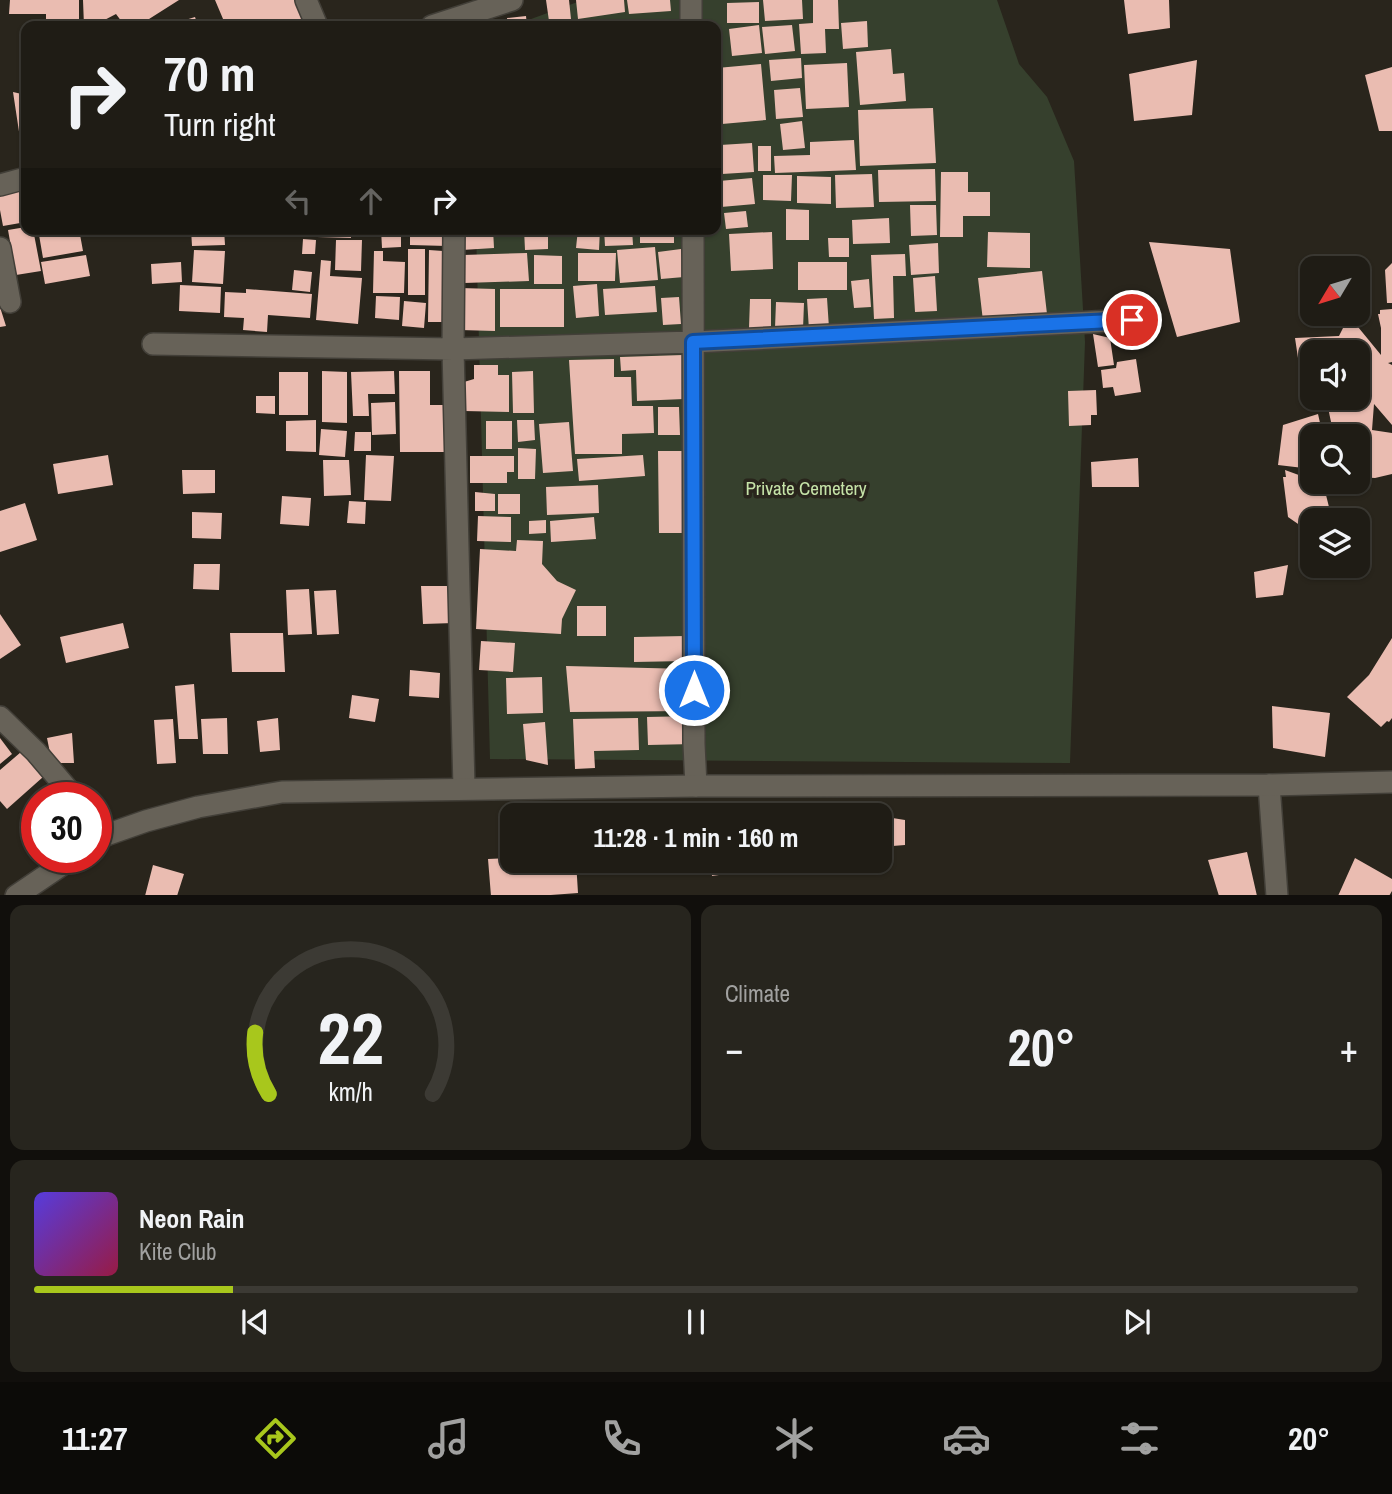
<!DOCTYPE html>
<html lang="en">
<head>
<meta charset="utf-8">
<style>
	body { margin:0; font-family:"Archivo Narrow",sans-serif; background:#27251e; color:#f1f3f6; height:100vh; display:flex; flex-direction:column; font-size:26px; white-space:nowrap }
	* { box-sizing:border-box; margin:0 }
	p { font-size:23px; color:#a1a1a0 }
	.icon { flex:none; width:38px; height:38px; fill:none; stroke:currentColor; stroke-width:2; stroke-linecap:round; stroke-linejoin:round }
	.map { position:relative; height:895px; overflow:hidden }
	.details { display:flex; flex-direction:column; gap:10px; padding:10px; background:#110f0c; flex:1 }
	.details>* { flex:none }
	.hud { position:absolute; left:21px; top:21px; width:700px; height:214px; border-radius:14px; box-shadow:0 2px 5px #0004,0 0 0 2px #3c3a34; background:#1f1c15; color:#f1f3f6; overflow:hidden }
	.needle { width:46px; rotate:232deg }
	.fabs { position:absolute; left:1300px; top:256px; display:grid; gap:14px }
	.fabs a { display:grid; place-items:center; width:70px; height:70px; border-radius:14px; background:#1f1c15; box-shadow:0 2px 5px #0004,0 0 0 2px #3c3a34; font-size:35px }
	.speed { position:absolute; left:21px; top:782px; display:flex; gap:14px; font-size:35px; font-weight:700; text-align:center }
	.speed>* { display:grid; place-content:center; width:91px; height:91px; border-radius:50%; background:#1f1c15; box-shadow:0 2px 5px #0004,0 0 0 2px #3c3a34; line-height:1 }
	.speed .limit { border:10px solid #d22; background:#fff; color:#111 }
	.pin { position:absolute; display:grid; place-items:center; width:60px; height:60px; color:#fff; margin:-30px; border:4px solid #fff; border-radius:50%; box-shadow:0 2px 7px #0007 }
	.me { position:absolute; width:77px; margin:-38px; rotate:0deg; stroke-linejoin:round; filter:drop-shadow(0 0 5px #0008) }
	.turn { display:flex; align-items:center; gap:24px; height:147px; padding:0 28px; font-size:32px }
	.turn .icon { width:91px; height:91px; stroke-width:2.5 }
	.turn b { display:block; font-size:49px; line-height:60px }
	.lanes { display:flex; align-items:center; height:66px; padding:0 28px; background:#0003; justify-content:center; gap:35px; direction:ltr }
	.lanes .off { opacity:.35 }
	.big { font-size:52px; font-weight:700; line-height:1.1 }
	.details .card { flex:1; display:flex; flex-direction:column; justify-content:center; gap:10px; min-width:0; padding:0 24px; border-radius:14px; background:#27251e }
	.details .dial { align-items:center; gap:0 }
	.dial svg { height:182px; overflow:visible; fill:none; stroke:#3c3a34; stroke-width:7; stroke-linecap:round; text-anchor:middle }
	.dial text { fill:#f1f3f6; stroke:none }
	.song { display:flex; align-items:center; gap:21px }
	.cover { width:84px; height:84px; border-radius:10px; background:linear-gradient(135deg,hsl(250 70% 55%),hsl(340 70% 35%)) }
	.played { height:7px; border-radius:4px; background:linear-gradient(90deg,#a8c71c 15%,#3c3a34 15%) }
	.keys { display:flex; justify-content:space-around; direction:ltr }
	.heat { display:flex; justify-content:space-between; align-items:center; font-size:38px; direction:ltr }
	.details .tiles { flex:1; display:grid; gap:10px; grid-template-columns:1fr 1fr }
	.card:last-child { grid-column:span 2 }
	.trip { position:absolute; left:500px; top:803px; width:392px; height:70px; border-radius:14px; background:#1f1c15; box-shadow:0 2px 5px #0004,0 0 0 2px #3c3a34; font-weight:700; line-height:70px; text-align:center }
	.dock { display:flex; height:112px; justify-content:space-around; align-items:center; background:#0c0b08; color:#a1a1a0 }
	.dock .icon { width:49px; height:49px }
	.dock .current { color:#a8c71c }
	.dock b { font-size:32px; color:#f1f3f6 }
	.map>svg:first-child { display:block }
	.green { fill:#36402d }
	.building { fill:#eabcb1 }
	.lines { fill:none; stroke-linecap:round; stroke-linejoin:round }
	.minor-casing { stroke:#423f38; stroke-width:24 }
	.tertiary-casing { stroke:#423f38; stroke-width:24 }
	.minor { stroke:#676258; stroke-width:21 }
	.tertiary { stroke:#676258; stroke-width:21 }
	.route-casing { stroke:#114b97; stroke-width:18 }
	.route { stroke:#1a73e8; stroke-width:12 }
	.labels { text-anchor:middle; stroke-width:7; stroke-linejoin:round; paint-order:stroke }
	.park-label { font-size:19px; fill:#c6e3a8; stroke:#29251c }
</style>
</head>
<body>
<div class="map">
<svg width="1392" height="896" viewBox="0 0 1392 896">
	<rect width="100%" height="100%" fill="#29251c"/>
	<path class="green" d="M583,0H997L1019,64L1047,97L1074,161L1085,342L1070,763L490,759L476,229H716V26H512Z"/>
	<path class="building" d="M10,0H79V26H46V14H9Z
		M83,0H179L138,26H125L116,14L93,26H84Z
		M215,0H296L308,26H226Z
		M546,0H569L571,19L549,21Z
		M576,0H624L625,12L578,19Z
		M627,0H670L671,11L629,14Z
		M763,0H802L803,19L765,21Z
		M813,0H838L839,29H825L826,53L801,54L799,24L813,23Z
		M1124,0H1169L1170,28L1128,34Z
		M759,2V23H727V3Z
		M526,16L527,26H508L507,18Z
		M195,17L198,26H166Z
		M631,20V26H591V22Z
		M867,21L868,47L843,49L841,23Z
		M759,25L762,53L732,56L729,29Z
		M792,25L795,51L765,54L762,27Z
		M891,49L893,74L904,73L906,101L860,105L856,52Z
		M801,58L802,78L771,81L769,60Z
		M1197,60L1192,115L1134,121L1129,74Z
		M847,63L849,107L806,109L804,65Z
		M761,64L766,120L722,124L717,68Z
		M1392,67V131H1379L1365,75Z
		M800,88L803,117L776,119L774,90Z
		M13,92L26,95V158H23Z
		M933,108L936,163L860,166L858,110Z
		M802,121L805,148L783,150L780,124Z
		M854,140L856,170L775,173L774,156L810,155V142Z
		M752,143L754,172L722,174L720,145Z
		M758,146H771V171H758Z
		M935,169L936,201L879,202L878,170Z
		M941,172H968V192H990V216H963V237H940Z
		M872,174L874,207L836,208L835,175Z
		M763,175H792L791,201L763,200Z
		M797,176L831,177V204L797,203Z
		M752,178L755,204L721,207L719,181Z
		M25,189L26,222L3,226L0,210V193Z
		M910,205H936L937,235L911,236Z
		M786,209L809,210V240H786Z
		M746,211L748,227L726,229L724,213Z
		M889,218L890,243L853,244L852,220Z
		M26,227V229H33L41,271L16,275L8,230Z
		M38,229H79L83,251L43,258Z
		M191,229H224L225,245L192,246Z
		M301,229H314L313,236H301Z
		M317,229H351V238L317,237Z
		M381,229H401V247L382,248Z
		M410,229H448L447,246L410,245Z
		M460,229H493L494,248L462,250Z
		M524,229H548V249L525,250Z
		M578,229H600L599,250L576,248Z
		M604,229H632L633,245L605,246Z
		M674,229V243H640V230Z
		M772,232L773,269L731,271L729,234Z
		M988,232L1030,233V268L987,267Z
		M828,238H849V257H829Z
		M303,239L316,240L315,254H302Z
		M336,240H362L361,271L335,270Z
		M1149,242L1230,249L1240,322L1177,337Z
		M938,243L939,273L911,275L909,245Z
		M655,247L658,280L620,283L617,250Z
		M408,249H425V295H408Z
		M681,249L684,277L661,279L658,252Z
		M194,250L225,251L223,284L192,282Z
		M429,250L443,251L442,322H428Z
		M374,251H383V261L405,262L404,293H373Z
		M527,253L529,281L464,283L463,255Z
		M578,253H616L615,281H578Z
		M905,254L906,276H893L894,318L874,319L871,255Z
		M86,255L90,276L45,284L41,262Z
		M534,255L562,256V284H534Z
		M321,260L331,261L330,276L362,278L358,324L316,320Z
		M181,262L182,282L152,284L151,264Z
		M798,262H847V290H798Z
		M1392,263V303H1387L1385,270Z
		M294,270L312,272L310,292L292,290Z
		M1042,271L1047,314L983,321L978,278Z
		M935,276L937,311L915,312L913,278Z
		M869,279L871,307L854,308L851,281Z
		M597,284L599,316L576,318L573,286Z
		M180,285L221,287L220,313L179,311Z
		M655,286L657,312L605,315L603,289Z
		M460,288L495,289V331L460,330Z
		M246,289L312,294L310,318L268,315L267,332L243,330L244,318L224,317L225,292L246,293Z
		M500,289H564V327H500Z
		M376,296L400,297L399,320L375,318Z
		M679,297L681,324L663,325L661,298Z
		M827,298L829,328L809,330L807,299Z
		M750,299H771V329L749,328Z
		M404,301L426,303L424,328L402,326Z
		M776,302L804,303L803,329L775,328Z
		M0,307L6,326L0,327Z
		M1392,309V362L1388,363L1392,365V425L1374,404L1372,430L1392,433V474L1375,478L1358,477V436H1334L1327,403H1367L1322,399V397H1358V352H1312V398H1304L1295,338L1339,336L1349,316L1381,355V328L1378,314H1380V310Z
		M1093,334L1110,338L1114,365L1098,367Z
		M683,355L684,399L637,401L636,370L621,371L620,357Z
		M614,359V377H631L632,406H653L654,433L622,434V454H575L569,360Z
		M1136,359L1141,392L1115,396L1113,387L1103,388L1101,370L1116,368L1117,362Z
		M474,365H498V375H509V412L464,411V382L474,379Z
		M322,371L347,372V423L322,422Z
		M394,371L395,394H368L369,416H353L351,372Z
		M399,371H430V405H446L447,452H400Z
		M533,371L534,413H513L512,372Z
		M279,372H308V415H279Z
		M1096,390L1097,415H1091V425L1069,426L1068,391Z
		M256,396H275V414L256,413Z
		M395,402L396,434L372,435L371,403Z
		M658,407H679L680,435H658Z
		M1318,414L1323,436H1312V469L1278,465L1283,425Z
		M316,420V452L286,451V421Z
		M517,420H534L535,440L518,442Z
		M486,421H512V449H486Z
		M569,422L573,471L543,473L539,424Z
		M321,429L347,431L345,457L319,455Z
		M355,432H371V451H354Z
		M518,448L536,449L535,479H518Z
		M658,451H688L689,533H659Z
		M108,455L113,485L58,494L53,464Z
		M366,455L394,456L391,501L364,500Z
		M643,455L645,476L579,481L577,459Z
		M470,456H514V472H507V483H470Z
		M1138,458L1139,487H1092L1091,462Z
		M323,460H349L351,495L324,496Z
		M182,470H215V493L183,494Z
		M1285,470L1307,478H1312V481H1325V491L1330,511H1326V520H1312V523L1301,526L1288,517L1283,477H1286Z
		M598,485L599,513L547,515L546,487Z
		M475,492L495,494V511H475Z
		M498,494H520V514H498Z
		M282,496L311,498L309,526L280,524Z
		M349,501L366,502L365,524L347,523Z
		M25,503L37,540L0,552V511Z
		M192,512L222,513L221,539L192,538Z
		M478,516L511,517V542L477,541Z
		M594,517L596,539L551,542L550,521Z
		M546,520V533L529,534V521Z
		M517,540L543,541L542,564L557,581L576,590L562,619L561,634L476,629L480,549L516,551Z
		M194,564H220L219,590L193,589Z
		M1288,565L1283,595L1256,598L1254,572Z
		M421,586H453L454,623L423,624Z
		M309,589L312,634L288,635L286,590Z
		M336,590L339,634L317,635L314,591Z
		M577,606H606V636H577Z
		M0,614L21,645L0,659Z
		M123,623L129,648L66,663L60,637Z
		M230,633H283L285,672H232Z
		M686,636V661L634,662V637Z
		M1392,638V718L1389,722L1387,721L1381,727L1347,697L1369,675Z
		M481,641L515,643L513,672L479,670Z
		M566,666L689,669L690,711L570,712Z
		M410,670L440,673L439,698L409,696Z
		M542,677L543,713L507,714L506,678Z
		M194,684L198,739H179L175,686Z
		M352,695L379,699L375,722L349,718Z
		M1272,706L1330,713L1325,757L1273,748Z
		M693,716L694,744L648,745L647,717Z
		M227,718L228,754H203L201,719Z
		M278,718L280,750L260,752L257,721Z
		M638,718L639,750L594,751L595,768L575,769L573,719Z
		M173,719L176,763L157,764L154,720Z
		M545,722L548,765L526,760L523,724Z
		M72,733L74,763H52L47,738Z
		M0,738L12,754L0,764Z
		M21,752L43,777L7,809L0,801V770Z
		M760,808L761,816H705V812Z
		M880,816L905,820V845L880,847Z
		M1247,852L1257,896H1219L1208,860Z
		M513,858V861H576L578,893L537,896H491L488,859Z
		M1355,858L1392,879V891L1389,896H1338Z
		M711,861H767L768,868L712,876Z
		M781,861H822L823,868L786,870L781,867Z
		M153,865L184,874L177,896H145Z"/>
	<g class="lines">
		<defs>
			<path id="minor" d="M306,0L317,26
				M691,0V26
				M432,26L512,0
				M0,185L26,178
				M454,229L453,349L464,788
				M693,229L694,744L696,786
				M0,248L10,302
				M153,344L453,349L693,342L1132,320
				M0,717L36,752L75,798
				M1269,785L1277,896
				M96,823L106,835"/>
			<path id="tertiary" d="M96,841L106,835L146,821L198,807L282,792L696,786L1269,785L1392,782
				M16,896L72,858"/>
		</defs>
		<use href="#minor" class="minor-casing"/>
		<use href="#tertiary" class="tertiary-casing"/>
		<use href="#minor" class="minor"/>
		<use href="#tertiary" class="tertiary"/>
	</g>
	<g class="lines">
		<defs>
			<path id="route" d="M694,690L693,342L1132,320"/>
		</defs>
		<use href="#route" class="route-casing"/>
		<use href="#route" class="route"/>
	</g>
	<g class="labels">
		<g class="park-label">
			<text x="806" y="495">Private Cemetery</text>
		</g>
	</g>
</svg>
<div class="fabs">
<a><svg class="needle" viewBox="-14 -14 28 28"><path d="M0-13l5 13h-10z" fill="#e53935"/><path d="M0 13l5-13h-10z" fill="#a1a1a0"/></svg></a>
<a><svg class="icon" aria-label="sound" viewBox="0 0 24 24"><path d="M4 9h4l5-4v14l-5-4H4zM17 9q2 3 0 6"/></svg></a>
<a><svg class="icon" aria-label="search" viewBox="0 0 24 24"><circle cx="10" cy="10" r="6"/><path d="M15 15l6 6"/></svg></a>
<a><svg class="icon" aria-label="layers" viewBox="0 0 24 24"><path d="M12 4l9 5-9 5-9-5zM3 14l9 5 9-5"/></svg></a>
</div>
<div class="speed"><div class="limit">30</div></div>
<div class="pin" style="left:1132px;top:320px;background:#d93025"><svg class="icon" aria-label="arrive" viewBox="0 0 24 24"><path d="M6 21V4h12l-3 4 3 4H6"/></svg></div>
<svg class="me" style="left:694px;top:690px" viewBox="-20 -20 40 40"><circle r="17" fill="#1a73e8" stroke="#fff" stroke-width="3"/><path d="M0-11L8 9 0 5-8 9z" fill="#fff"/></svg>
<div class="trip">11:28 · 1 min · 160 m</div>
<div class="hud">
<div class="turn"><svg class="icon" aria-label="right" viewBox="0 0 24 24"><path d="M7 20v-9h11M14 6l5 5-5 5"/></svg><div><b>70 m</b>Turn right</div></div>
<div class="lanes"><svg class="icon off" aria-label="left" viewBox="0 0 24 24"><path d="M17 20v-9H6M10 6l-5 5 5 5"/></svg><svg class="icon off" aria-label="ahead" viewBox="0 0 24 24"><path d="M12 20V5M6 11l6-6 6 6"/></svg><svg class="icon" aria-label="right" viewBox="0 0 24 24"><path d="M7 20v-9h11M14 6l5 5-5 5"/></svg></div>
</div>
</div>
<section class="details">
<div class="tiles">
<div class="card dial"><svg viewBox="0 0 100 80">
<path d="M14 69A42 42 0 1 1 86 69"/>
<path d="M14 69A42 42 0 0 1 8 42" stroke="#a8c71c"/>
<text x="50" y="56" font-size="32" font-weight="700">22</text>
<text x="50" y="72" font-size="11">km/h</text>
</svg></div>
<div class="card"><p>Climate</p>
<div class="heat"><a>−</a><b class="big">20°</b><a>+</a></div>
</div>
<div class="card">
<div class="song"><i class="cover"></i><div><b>Neon Rain</b><p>Kite Club</p></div></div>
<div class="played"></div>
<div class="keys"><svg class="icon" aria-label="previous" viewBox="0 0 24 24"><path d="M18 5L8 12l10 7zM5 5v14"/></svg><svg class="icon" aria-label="pause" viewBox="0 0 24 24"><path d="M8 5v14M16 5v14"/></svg><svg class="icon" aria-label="next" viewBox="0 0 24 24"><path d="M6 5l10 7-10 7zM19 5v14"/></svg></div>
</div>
</div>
</section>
<nav class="dock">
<b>11:27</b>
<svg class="icon current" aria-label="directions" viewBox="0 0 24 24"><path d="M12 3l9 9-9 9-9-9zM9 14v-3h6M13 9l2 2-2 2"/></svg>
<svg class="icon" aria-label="music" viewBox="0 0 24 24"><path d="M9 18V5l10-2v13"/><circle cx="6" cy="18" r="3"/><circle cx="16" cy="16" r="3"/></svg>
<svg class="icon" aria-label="phone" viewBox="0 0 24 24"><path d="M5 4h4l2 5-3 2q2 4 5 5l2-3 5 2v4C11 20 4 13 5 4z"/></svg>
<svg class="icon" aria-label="climate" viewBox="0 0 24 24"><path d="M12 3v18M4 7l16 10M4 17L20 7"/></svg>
<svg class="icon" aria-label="car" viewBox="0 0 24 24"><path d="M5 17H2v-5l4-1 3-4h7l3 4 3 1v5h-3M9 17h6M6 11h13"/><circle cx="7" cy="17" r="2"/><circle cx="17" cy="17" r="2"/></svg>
<svg class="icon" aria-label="filters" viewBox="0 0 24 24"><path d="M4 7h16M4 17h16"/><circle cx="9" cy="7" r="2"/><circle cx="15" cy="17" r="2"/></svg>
<b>20°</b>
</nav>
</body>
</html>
